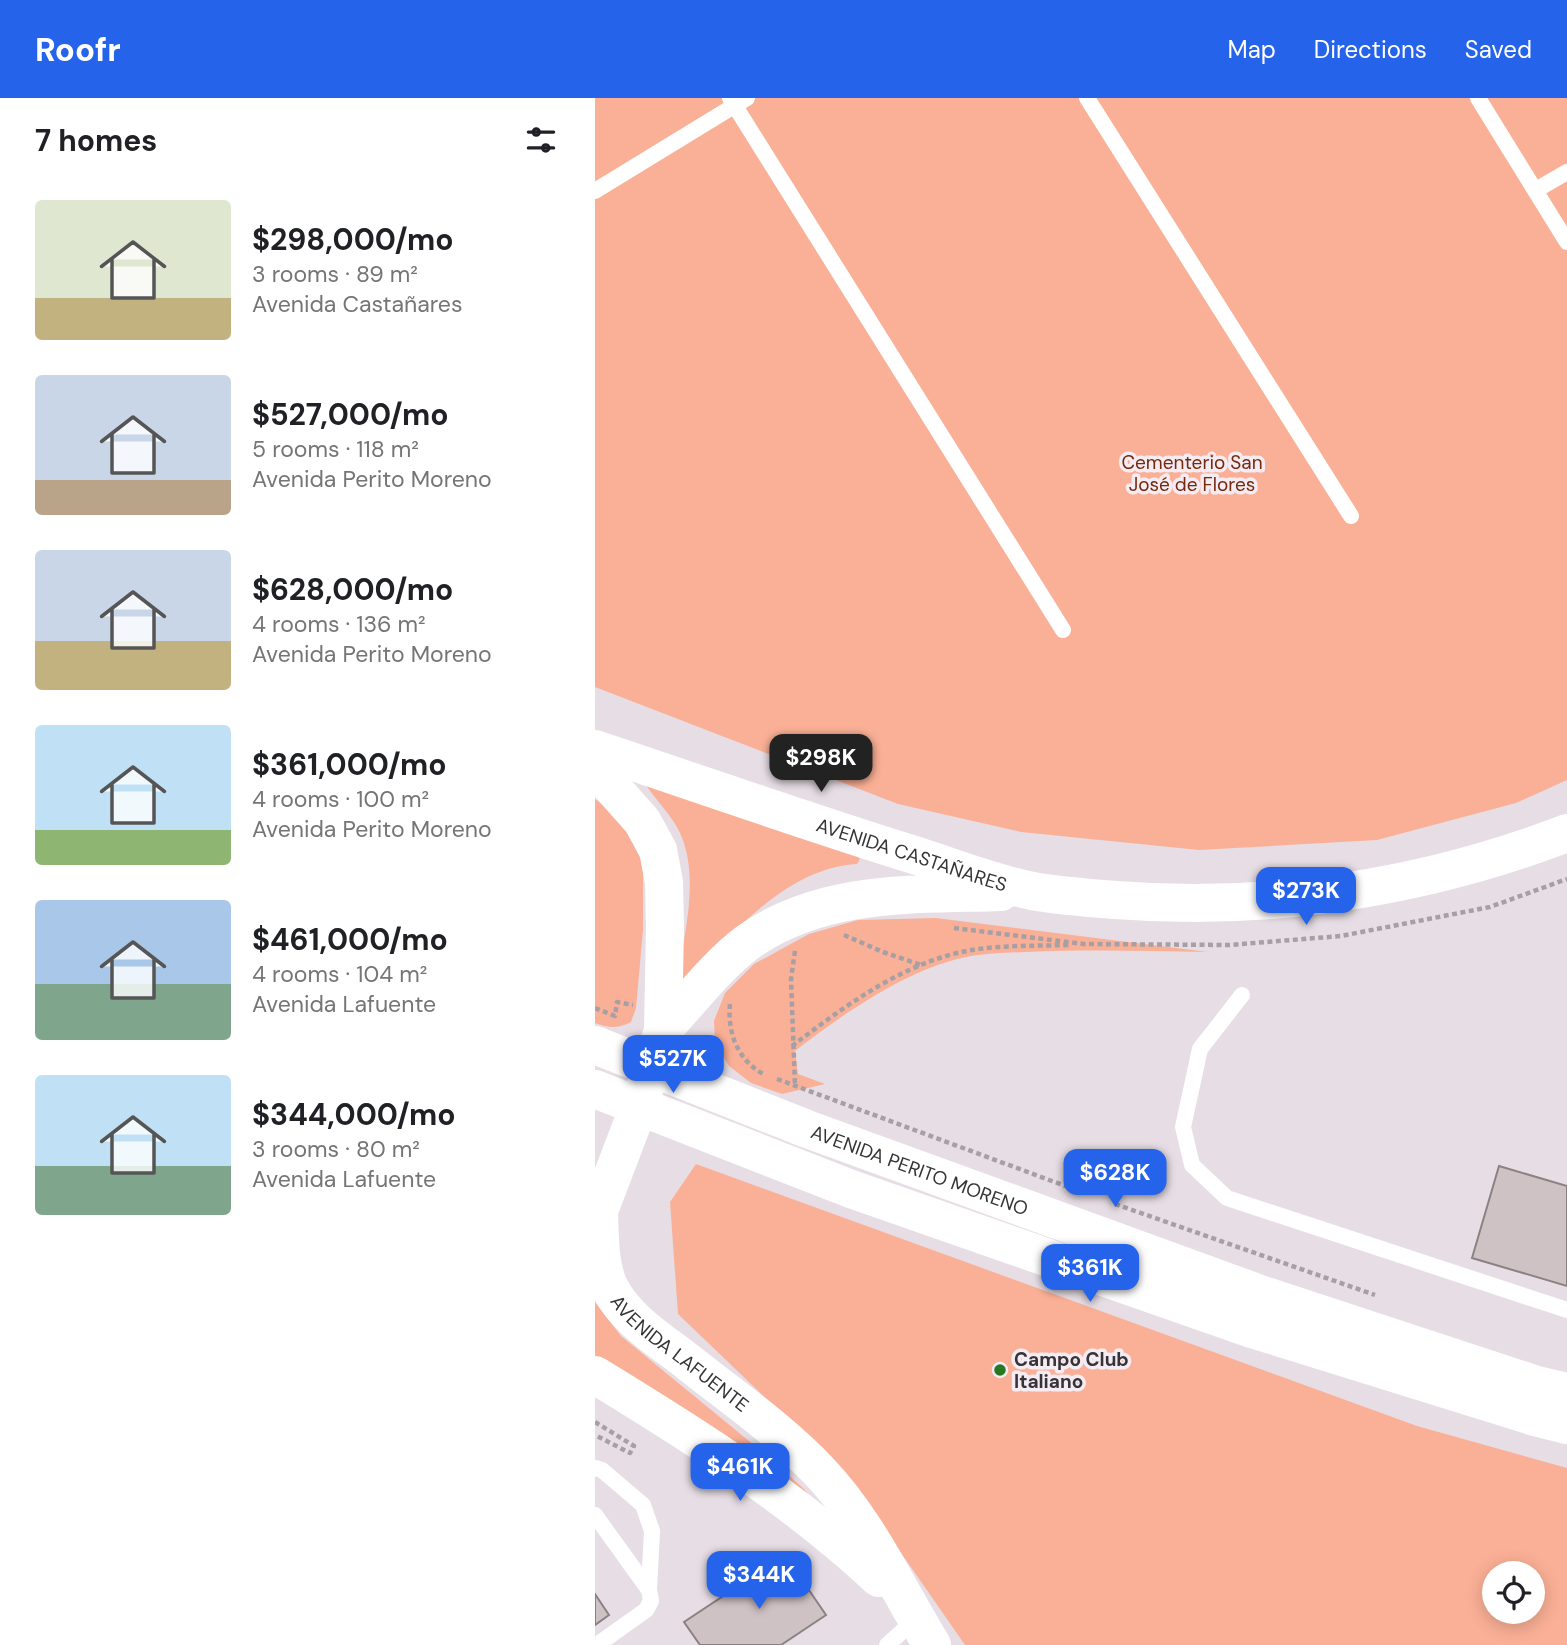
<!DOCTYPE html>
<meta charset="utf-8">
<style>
body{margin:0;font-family:"DM Sans",sans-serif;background:#f2f2f2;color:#202124;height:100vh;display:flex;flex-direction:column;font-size:26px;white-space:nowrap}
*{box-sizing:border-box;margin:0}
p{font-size:23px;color:#757577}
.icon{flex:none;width:38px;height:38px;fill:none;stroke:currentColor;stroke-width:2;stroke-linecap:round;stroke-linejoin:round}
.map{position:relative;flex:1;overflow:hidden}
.details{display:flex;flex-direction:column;background:#fff;width:595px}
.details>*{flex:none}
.tools{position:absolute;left:887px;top:1463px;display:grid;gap:14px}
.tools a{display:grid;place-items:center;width:63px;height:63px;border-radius:50%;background:#fff;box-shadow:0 4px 18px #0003;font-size:35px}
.price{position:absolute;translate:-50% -60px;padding:0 16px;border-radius:14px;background:#2563eb;color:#fff;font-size:23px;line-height:46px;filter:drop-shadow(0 2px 4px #0008)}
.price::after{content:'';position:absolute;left:50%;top:42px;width:21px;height:16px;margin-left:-10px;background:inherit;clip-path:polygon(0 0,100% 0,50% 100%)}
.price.selected{background:#222;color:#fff}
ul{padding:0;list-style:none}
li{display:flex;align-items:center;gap:21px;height:175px;padding:0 35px}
li span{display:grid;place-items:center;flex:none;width:196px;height:140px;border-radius:7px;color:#555}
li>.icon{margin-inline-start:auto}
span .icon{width:84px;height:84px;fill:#fffc;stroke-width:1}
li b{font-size:30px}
h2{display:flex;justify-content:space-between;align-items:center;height:84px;padding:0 35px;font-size:30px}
header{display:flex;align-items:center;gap:42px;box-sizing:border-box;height:98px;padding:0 35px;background:#2563eb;color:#fff}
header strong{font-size:33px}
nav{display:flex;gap:38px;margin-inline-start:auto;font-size:24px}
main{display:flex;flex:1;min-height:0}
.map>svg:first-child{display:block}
.green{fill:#fab096;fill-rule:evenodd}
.building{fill:#cfc2c4;stroke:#8c8183;stroke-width:2}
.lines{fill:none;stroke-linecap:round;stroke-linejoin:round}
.path{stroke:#a69fa4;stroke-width:4.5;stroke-dasharray:5 3.5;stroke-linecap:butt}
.service{stroke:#fff;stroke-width:16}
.tertiary{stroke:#fff;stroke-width:38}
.secondary{stroke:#fff;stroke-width:38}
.poi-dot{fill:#267823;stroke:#f4ebf3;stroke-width:2.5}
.labels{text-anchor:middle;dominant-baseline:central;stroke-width:7;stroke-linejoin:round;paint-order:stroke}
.park-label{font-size:19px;fill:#75290a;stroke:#f4ebf3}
.street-label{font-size:19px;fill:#373437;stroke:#f4ebf3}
.poi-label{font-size:19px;font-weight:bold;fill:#373437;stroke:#f4ebf3;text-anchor:start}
</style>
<header>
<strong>Roofr</strong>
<nav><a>Map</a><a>Directions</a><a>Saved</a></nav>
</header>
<main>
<section class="details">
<h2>7 homes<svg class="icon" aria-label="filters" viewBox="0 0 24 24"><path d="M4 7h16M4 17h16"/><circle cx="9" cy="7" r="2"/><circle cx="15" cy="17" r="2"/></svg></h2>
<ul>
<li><span style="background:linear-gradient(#dfe7d0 70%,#c2b280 0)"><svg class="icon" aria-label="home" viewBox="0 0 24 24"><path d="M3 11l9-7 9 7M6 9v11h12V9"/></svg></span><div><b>$298,000/mo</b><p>3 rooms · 89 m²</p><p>Avenida Castañares</p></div></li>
<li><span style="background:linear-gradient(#c9d6e8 75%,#b9a48a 0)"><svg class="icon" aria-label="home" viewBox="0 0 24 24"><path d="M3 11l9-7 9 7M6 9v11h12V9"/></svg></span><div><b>$527,000/mo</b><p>5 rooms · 118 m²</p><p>Avenida Perito Moreno</p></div></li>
<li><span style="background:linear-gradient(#c9d6e8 65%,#c2b280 0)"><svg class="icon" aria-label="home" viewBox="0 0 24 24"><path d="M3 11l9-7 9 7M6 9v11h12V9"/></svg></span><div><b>$628,000/mo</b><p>4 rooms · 136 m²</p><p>Avenida Perito Moreno</p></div></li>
<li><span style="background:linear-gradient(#bfe0f5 75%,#8fb573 0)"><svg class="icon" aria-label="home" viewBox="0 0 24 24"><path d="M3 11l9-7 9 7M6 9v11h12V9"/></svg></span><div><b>$361,000/mo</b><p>4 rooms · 100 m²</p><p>Avenida Perito Moreno</p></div></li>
<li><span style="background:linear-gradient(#a9c7e8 60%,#7fa58c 0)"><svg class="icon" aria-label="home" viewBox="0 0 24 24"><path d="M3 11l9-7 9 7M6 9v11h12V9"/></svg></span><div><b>$461,000/mo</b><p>4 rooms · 104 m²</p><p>Avenida Lafuente</p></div></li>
<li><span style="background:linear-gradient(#bfe0f5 65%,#7fa58c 0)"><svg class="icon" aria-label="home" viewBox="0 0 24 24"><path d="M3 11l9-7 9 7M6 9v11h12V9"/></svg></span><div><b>$344,000/mo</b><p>3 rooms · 80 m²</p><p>Avenida Lafuente</p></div></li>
</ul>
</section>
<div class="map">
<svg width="972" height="1547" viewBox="0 0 972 1547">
<rect width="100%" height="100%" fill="#e7dee5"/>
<path class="green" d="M0,0H972V682L921,705L782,742L604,752L426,734L303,706L0,589Z
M50,686L260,756L265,761L262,766C193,770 142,832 96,876L91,885L84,874C90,832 102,786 89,745C82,722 63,705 50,686Z
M0,701L26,720L48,766V832L41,910L36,924C23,931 14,930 0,925Z
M341,820L613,854C553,853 492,851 431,854C411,855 388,855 367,860C311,872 245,918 200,953L203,976L230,986L187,996L156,985L134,968L120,944L119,923L130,895L159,866L214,836L263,822Z
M101,1066L822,1328L972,1370V1547H370L254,1380L83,1216L75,1104ZM900,1475H938V1514H900Z
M0,1204L26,1238L165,1352L208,1390L245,1433L0,1268Z"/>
<path class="building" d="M904,1068L972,1088V1188L877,1160Z
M190,1457L231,1517L186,1547H105L89,1524Z
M0,1496L14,1517L0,1527Z"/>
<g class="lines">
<path class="path" d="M359,830L489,846L634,847L746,838L895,809L972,781
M249,837L288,854L326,867
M200,853L196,881L200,988
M135,906C132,935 143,963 170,977
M0,910L20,918L22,904L38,907
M197,948C250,908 310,863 377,852C409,847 442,848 475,847
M182,981L492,1096
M520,1106L780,1197
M0,1324L39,1348L35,1355L0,1337"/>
<path class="service" d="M135,0L468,532
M492,0L756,418
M883,0L972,144
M941,92L972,74
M0,93L152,0
M647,897L605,951L588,1029L597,1067L632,1100L972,1212
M0,1370L7,1372L48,1407L57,1433L54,1492L56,1503L51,1512L2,1547
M0,1417L54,1492
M292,1547L321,1521"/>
<g class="tertiary">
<path id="s1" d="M4,1113C5,1138 4,1163 13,1186C28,1220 65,1242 93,1264C137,1299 185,1332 224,1373C272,1423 301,1488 337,1547"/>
<path d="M0,1277C100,1338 198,1400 284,1480"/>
</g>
<g class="secondary">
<path id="s2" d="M0,651C105,686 210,723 316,756C355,768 397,785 437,793C465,798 493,800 521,802C674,814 829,790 972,735"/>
<path d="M0,670L47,723L63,752L69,784L70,829L68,932L44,1008L4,1113L0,1118"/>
<path d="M68,932C94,904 122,867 153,844C228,791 319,797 406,794"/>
<path id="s3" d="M0,947L212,1031L668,1197L942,1287L972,1294"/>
<path d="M0,991L256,1091L654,1230L940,1319L972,1327"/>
</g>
</g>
<circle class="poi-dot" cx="405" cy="1272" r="7"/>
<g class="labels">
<g class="park-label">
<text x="597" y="364">Cementerio San<tspan x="597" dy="22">José de Flores</tspan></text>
</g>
<g class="street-label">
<text stroke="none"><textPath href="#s2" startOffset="334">AVENIDA CASTAÑARES</textPath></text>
<text stroke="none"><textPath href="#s3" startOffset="348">AVENIDA PERITO MORENO</textPath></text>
<text stroke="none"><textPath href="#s1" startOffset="175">AVENIDA LAFUENTE</textPath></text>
</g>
<g class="poi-label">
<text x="419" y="1261">Campo Club<tspan x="419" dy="22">Italiano</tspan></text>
</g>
</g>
</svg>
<div class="tools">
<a><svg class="icon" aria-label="locate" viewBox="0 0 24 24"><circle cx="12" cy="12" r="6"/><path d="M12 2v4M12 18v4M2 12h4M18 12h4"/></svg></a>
</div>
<b class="price selected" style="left:226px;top:696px">$298K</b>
<b class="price" style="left:711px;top:829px">$273K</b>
<b class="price" style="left:78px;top:997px">$527K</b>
<b class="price" style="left:520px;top:1111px">$628K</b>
<b class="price" style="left:495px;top:1206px">$361K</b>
<b class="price" style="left:145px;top:1405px">$461K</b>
<b class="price" style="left:164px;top:1513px">$344K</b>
</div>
</main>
